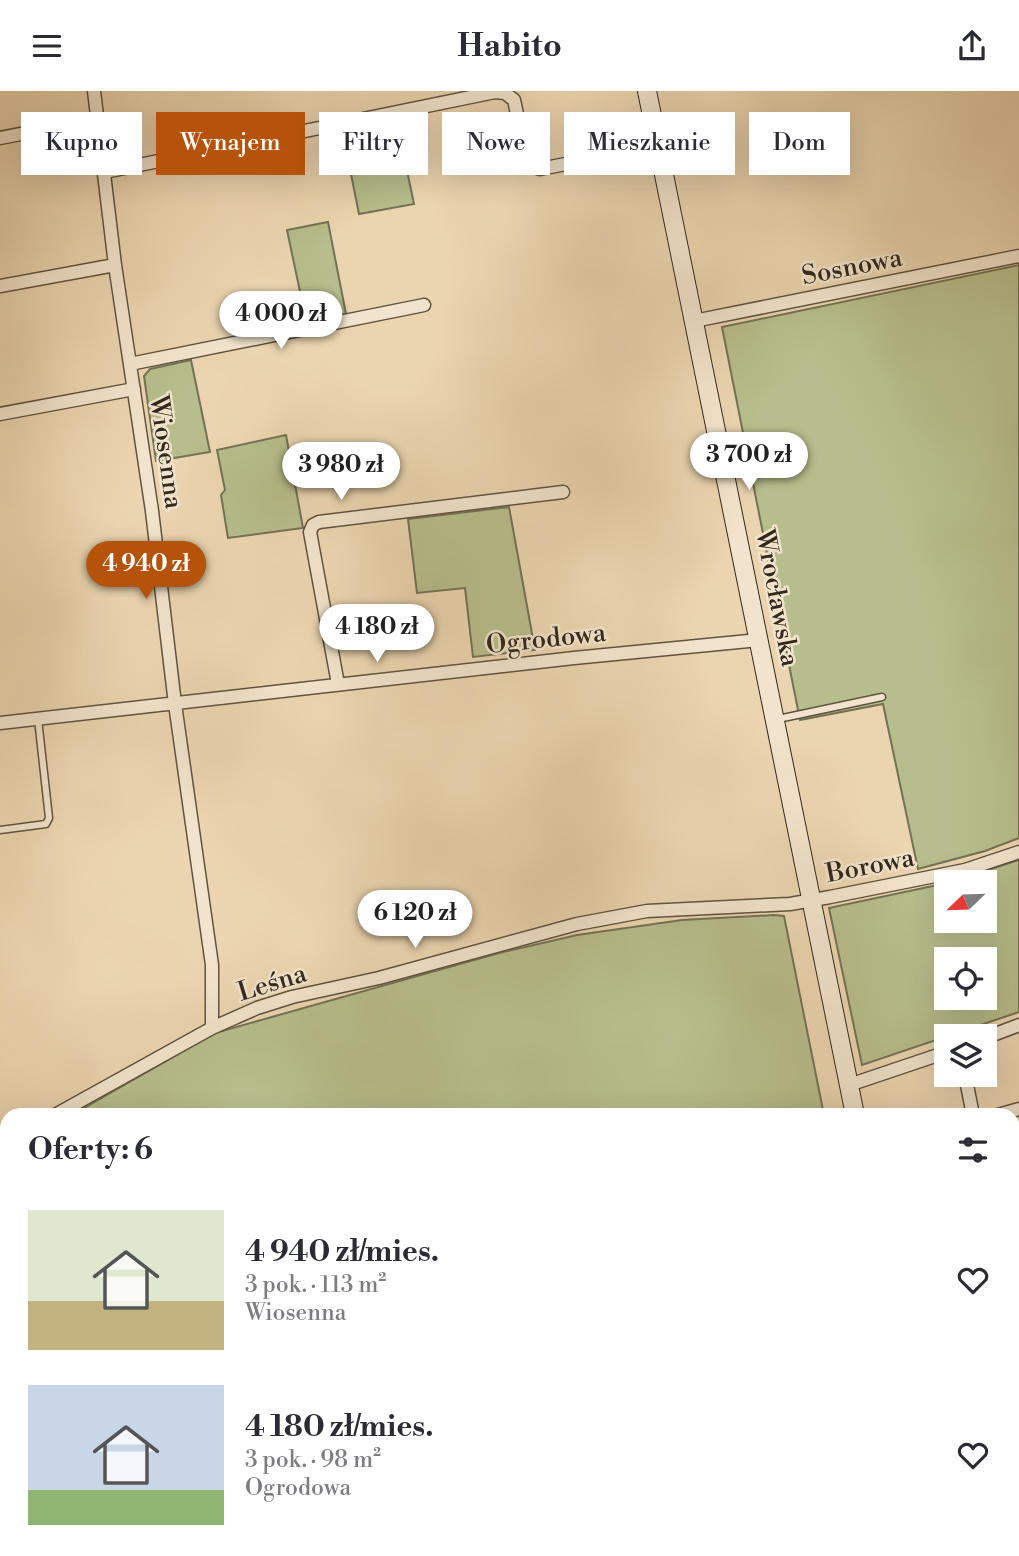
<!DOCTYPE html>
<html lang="pl">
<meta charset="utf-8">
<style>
body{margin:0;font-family:"Libre Bodoni",serif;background:#f7f7f7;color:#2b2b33;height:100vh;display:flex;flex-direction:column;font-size:26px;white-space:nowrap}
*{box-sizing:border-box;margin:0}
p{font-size:23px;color:#7c7c81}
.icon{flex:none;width:38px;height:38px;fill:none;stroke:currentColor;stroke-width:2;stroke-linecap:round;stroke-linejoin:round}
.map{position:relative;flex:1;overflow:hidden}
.drawer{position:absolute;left:0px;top:1017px;width:1020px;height:450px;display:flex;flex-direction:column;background:#fff;border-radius:21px 21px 0 0;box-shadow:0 7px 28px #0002}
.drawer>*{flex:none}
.top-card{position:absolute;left:21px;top:21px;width:978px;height:63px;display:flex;gap:14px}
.needle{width:46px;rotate:247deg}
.fabs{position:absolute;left:934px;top:779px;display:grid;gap:14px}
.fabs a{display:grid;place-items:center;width:63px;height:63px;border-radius:0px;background:#fff;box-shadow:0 7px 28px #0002;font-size:35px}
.price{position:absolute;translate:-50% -60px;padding:0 16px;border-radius:24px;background:#fff;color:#222;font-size:23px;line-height:46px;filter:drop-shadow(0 2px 4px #0008)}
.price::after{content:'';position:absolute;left:50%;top:42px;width:21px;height:16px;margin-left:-10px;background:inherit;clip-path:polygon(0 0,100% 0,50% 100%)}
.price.selected{background:#b45309;color:#fff}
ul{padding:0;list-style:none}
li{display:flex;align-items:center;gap:21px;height:175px;padding:0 28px}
li span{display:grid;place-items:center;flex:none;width:196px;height:140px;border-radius:0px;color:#555}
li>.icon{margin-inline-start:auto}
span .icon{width:84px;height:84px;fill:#fffc;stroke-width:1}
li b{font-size:30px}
h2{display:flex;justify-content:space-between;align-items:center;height:84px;padding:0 28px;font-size:30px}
.chip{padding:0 24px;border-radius:0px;background:#fff;box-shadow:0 7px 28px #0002;font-size:24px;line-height:63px}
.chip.selected{background:#b45309;color:#fff}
header{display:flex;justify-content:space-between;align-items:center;height:91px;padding:0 28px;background:#fff;font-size:32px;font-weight:800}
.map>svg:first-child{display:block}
.green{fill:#b7bd8c;stroke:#747255;stroke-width:2;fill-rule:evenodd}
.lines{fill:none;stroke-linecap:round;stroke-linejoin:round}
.lane-casing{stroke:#605342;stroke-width:9}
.street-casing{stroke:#605342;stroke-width:15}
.secondary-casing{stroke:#31281e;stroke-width:20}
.lane{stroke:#f2e4cc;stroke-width:6}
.street{stroke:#f2e4cc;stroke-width:12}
.secondary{stroke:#f2e4cc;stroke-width:18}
.labels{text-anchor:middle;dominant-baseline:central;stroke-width:5;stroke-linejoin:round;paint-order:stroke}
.street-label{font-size:26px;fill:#31281e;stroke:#f2e4cc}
</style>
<header><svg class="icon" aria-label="menu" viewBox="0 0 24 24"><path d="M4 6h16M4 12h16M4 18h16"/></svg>Habito<svg class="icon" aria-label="share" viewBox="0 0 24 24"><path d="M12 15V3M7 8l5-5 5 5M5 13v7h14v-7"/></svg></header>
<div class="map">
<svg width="1019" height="1465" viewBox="0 0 1019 1465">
<rect width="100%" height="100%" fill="#ebd5b0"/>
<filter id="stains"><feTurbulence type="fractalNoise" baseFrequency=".00286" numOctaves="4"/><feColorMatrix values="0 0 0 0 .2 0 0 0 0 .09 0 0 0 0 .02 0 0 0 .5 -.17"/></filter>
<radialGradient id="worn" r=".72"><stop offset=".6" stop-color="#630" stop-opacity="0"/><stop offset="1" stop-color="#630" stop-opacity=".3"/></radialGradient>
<path class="green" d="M397,32L414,113L359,123L343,43Z
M328,131L346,223L306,229L287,139Z
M1019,174V747L985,760L918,778L883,613L800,629L722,236Z
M191,269L210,361L156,370L144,285L150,278Z
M286,344L303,437L228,447L221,404L225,399L217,359Z
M509,416L535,559L473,566L465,497L417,502L408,428Z
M1019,769V921L862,974L829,817L947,792V830H985V791H951ZM947,868H985V906H947Z
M774,824L784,825L824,1024H72L215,942L499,862L577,844L682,829Z
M7,1062V1460H776L755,1465H0V1066Z"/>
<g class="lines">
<g class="lane-casing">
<path id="lane" d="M778,628L882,606
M0,739L46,733L49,727L38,628
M799,1465L826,1460"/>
</g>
<g class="street-casing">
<path id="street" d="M94,0L115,174L152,420L175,613L212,874V937
M0,47L98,28
M105,81L495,1L505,2L514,9L527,69L532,75L540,78L658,55
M0,195L115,174
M694,230L1019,165
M130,273L424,214
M0,323L134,298
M338,593L310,441L313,434L319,431L563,401
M0,632L574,567L759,549
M985,947L1019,934
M965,984L973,1024
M849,994L947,961
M55,1024L212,937L257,917L292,906L379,887L577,833L647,820L790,813L830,806L965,779L1019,761
M998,1024L1019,1018
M0,1055L7,1051
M1013,1099L1019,1098
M1013,1166H1019
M1013,1324H1019"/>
</g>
<g class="secondary-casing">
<path id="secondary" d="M647,0L855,1024
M944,1460L945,1465"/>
</g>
<use href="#lane" class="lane"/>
<use href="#street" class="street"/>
<use href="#secondary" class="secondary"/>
</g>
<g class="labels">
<g class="street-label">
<text transform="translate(852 176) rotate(-11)">Sosnowa</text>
<text transform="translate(166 361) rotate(82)">Wiosenna</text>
<text transform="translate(777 507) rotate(79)">Wrocławska</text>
<text transform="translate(546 548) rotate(-6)">Ogrodowa</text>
<text transform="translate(870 775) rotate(-11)">Borowa</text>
<text transform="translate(272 892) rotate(-17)">Leśna</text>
</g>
</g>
<rect width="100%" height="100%" filter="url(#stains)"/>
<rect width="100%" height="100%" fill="url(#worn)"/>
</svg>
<div class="fabs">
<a><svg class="needle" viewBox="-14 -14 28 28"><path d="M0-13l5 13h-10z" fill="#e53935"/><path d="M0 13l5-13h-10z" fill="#7c7c81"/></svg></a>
<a><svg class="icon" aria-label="locate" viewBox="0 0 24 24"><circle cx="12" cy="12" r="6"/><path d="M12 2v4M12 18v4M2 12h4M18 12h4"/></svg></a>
<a><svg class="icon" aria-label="layers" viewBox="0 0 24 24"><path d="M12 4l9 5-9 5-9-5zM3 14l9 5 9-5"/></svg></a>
</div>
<b class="price" style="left:281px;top:260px">4 000 zł</b>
<b class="price" style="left:749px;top:401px">3 700 zł</b>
<b class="price" style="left:341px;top:411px">3 980 zł</b>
<b class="price selected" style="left:146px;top:510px">4 940 zł</b>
<b class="price" style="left:377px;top:573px">4 180 zł</b>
<b class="price" style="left:415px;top:859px">6 120 zł</b>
<div class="top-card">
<a class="chip">Kupno</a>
<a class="chip selected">Wynajem</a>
<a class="chip">Filtry</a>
<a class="chip">Nowe</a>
<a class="chip">Mieszkanie</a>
<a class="chip">Dom</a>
</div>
<section class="drawer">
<h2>Oferty: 6<svg class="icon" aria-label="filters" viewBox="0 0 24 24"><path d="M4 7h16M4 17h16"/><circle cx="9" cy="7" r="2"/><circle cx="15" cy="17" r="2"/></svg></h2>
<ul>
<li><span style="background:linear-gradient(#dfe7d0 65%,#c2b280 0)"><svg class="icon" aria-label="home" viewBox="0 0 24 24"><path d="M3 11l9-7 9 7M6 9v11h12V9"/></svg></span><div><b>4 940 zł/mies.</b><p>3 pok. · 113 m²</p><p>Wiosenna</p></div><svg class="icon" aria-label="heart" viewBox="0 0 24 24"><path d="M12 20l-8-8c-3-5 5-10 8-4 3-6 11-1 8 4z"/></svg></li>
<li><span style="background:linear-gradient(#c9d6e8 75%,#8fb573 0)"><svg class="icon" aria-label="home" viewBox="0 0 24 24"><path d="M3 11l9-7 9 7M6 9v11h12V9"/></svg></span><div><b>4 180 zł/mies.</b><p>3 pok. · 98 m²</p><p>Ogrodowa</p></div><svg class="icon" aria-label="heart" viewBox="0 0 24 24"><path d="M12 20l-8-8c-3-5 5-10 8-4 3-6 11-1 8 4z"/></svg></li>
</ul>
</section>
</div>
